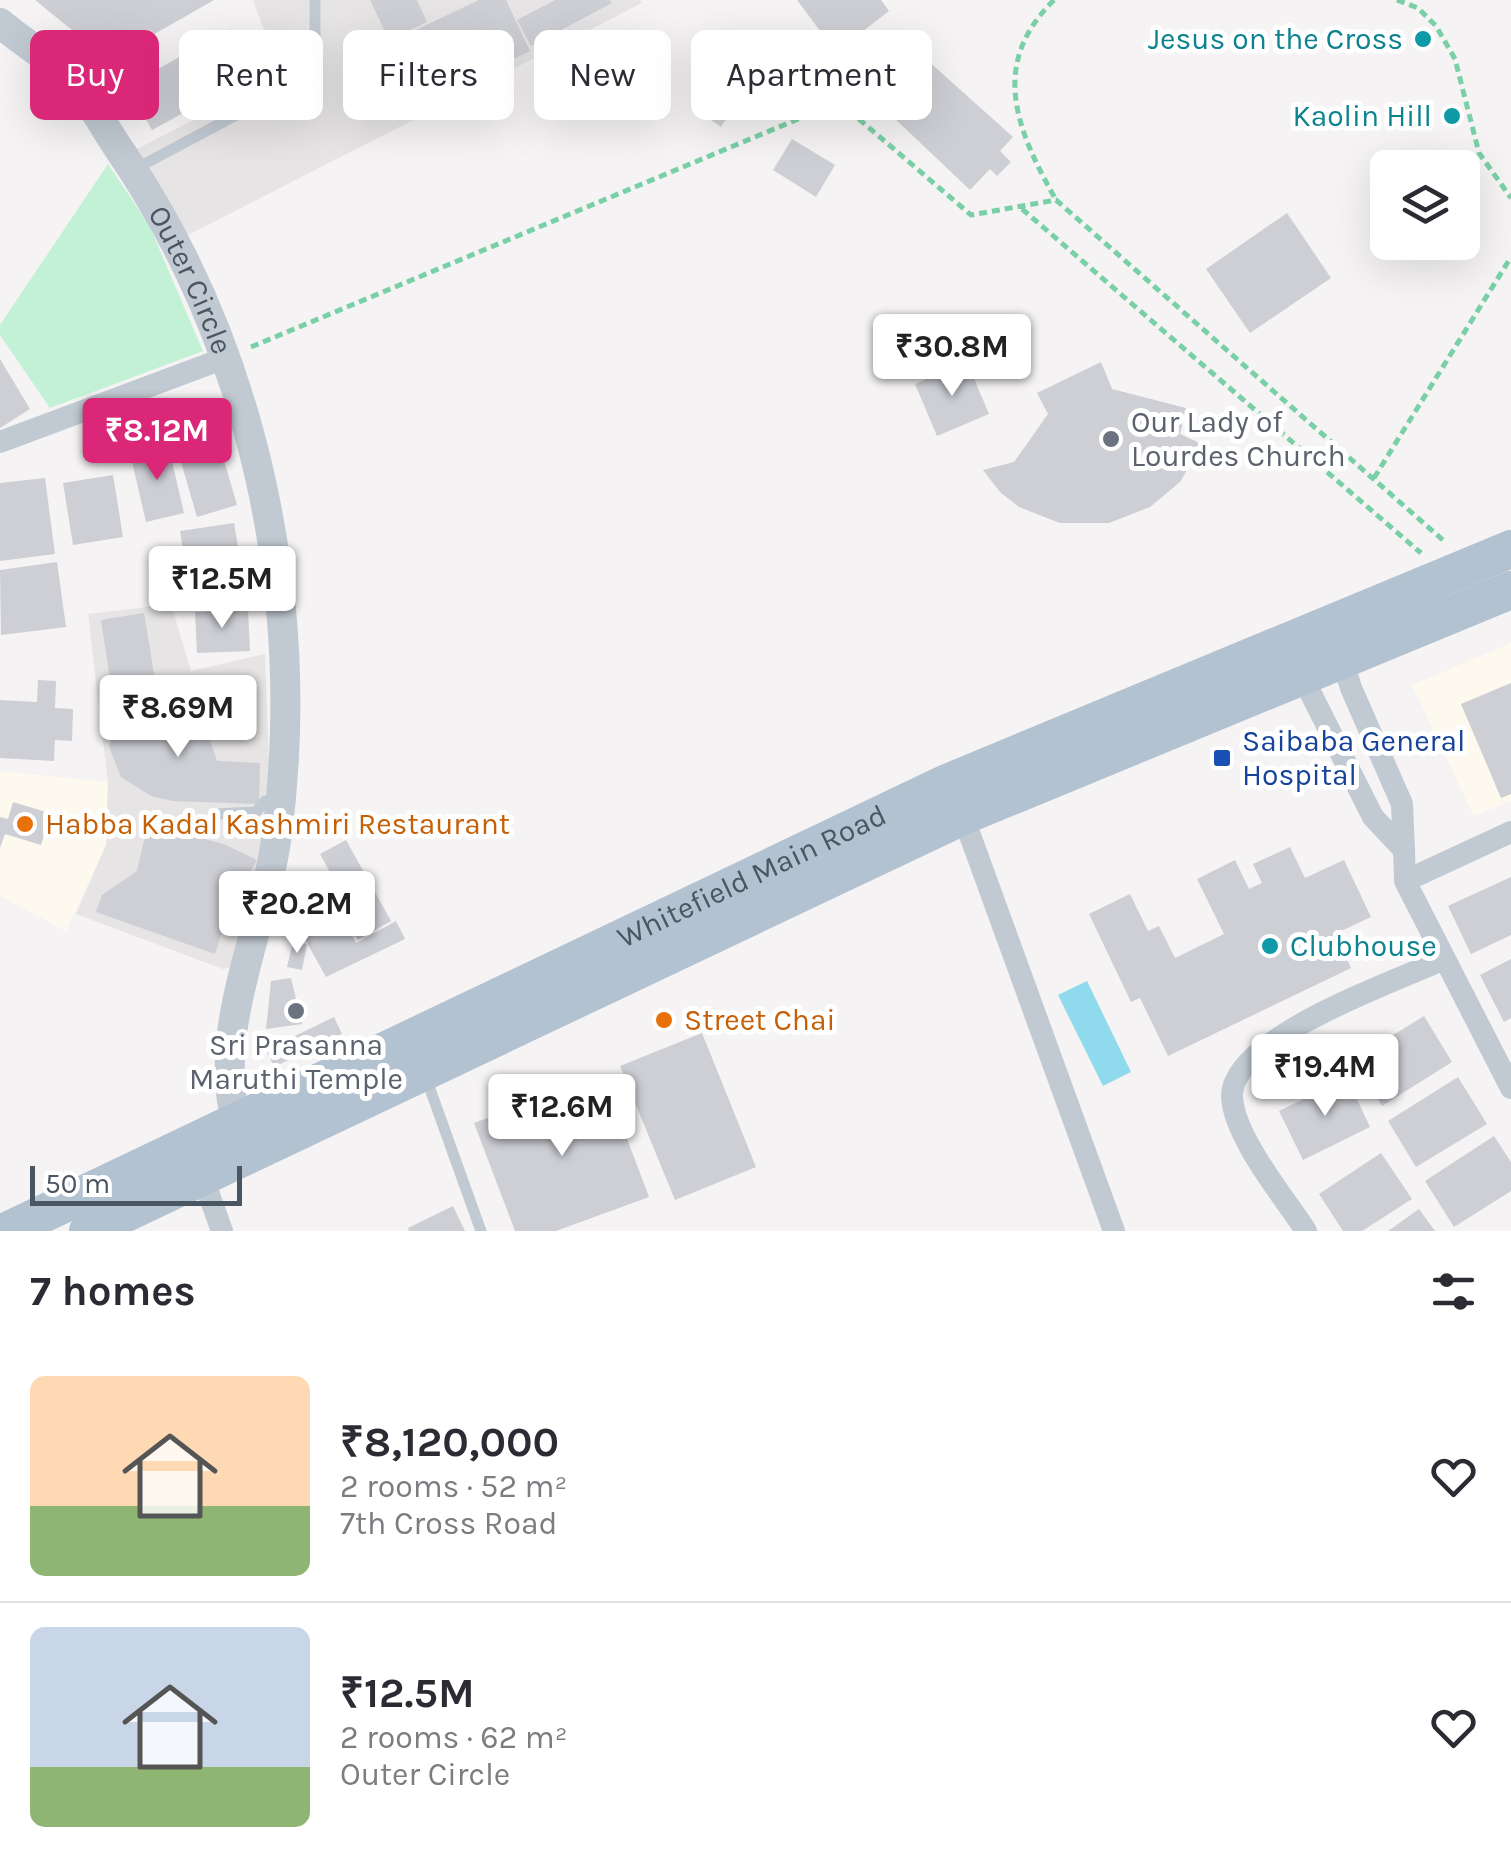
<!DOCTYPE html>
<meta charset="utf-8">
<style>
body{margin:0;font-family:Karla,sans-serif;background:#f7f7f7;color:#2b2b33;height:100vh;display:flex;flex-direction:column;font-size:38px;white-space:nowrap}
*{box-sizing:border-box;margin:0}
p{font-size:32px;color:#7c7c81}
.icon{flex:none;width:55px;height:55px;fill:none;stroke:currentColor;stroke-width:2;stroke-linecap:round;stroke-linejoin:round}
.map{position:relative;height:1231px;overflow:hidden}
.drawer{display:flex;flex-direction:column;background:#fff;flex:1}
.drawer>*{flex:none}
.banner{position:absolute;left:30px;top:30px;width:1000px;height:90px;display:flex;gap:20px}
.buttons{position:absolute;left:1370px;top:150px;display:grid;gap:20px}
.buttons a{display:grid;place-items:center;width:110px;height:110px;border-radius:15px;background:#fff;box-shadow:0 10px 40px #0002;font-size:50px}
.scale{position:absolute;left:30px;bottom:25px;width:212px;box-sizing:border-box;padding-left:10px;border:5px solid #4a5661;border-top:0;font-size:28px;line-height:35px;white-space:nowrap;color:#4a5661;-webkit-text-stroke:8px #fff;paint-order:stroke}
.price{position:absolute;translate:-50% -85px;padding:0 22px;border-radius:10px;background:#fff;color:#222;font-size:32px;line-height:65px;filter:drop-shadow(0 2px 5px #0008)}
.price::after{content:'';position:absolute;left:50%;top:60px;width:30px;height:22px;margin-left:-15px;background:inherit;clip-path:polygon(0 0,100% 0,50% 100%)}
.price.current{background:#db2777;color:#fff}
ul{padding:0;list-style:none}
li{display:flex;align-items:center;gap:30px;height:250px;padding:0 30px}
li+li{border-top:2px solid #e1e1e2}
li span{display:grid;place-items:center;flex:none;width:280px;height:200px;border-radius:15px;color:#555}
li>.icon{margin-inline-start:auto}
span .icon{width:120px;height:120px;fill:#fffc;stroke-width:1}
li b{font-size:42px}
h2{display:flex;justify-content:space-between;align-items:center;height:120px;padding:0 30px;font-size:42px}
.pill{padding:0 35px;border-radius:15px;background:#fff;box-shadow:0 10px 40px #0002;font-size:35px;line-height:90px}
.pill.current{background:#db2777;color:#fff}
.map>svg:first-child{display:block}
.commercial{fill:#fdf9ef}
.education{fill:#e6e4e5}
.green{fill:#c3f1d5}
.water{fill:#90daee}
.building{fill:#cdcfd5}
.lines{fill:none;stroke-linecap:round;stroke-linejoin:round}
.path{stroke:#7ad0a6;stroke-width:5;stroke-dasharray:8 5;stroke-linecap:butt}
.service{stroke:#c1cad2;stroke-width:11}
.minor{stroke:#c1cad2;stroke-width:22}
.tertiary{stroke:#c1cad2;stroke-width:30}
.primary{stroke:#b3c2d1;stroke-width:38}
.culture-dot{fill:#0f9aa8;stroke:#fff;stroke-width:4}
.worship-dot{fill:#6b7280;stroke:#fff;stroke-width:4}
.transit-dot{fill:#1a4fb4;stroke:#fff;stroke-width:4}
.food-dot{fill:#e8710a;stroke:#fff;stroke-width:4}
.labels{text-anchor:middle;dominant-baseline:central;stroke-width:10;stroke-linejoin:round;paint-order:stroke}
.culture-label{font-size:30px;fill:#0d838f;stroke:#fff;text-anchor:end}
.street-label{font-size:30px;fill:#4a5661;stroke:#fff}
.worship-label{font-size:30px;fill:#5b616d;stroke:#fff;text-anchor:start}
.transit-label{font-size:30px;fill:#164399;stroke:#fff;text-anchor:start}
.food-label{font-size:30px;fill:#c56008;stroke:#fff;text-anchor:start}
</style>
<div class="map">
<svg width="1511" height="1231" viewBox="0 0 1511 1231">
<rect width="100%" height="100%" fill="#f5f3f3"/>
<path class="commercial" d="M1511,643V801L1474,816L1412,685Z
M0,771L108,782L106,845L66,931L0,896Z"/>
<path class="education" d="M253,0H640L642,3L186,236L135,150L281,75Z
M171,604L191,671L265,654L270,789L265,841L234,966L223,969L76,914L106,845L108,782L88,614Z"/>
<path class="green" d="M108,164L149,225L203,351L50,408L0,335V325Z"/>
<path class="water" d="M1087,981L1131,1072L1103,1086L1058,995Z"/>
<path class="building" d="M35,0H214L109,60Z
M370,0H417L427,22L389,40Z
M479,0H506L530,51L422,102L408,71L371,88L357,58Z
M555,0H610L612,3L531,46L517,20Z
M797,0H881L889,11L836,52Z
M230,29L245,56L256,50L269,74L200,113L196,106L152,130L139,107L132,111L120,90Z
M916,50L1013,137L1000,151L1011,162L997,176L990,169L970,190L871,96L880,87L872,79L893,57L902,65Z
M719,102L732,110L721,127L708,118Z
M792,139L835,165L816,197L773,170Z
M1287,213L1331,278L1250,333L1206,269Z
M0,359L30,409L0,428Z
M967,362L989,414L937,436L915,384Z
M1101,362L1112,389L1186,408L1180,434L1202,444L1180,482L1150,507L1109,523H1060L1019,507L1000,492L983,470L1014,462L1048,414L1037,393Z
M217,436L237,505L197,517L177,448Z
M168,444L184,513L146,522L130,453Z
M113,475L123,537L73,545L63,483Z
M45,478L55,554L0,561V483Z
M234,523L241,565L187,573L180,531Z
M57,562L66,627L1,635L0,570Z
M252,572L254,602L196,606L193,577Z
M248,610L250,651L197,653L195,612Z
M144,613L157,692L113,698L101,620Z
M38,680L56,681L55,708L73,709L72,741L55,740L54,761L0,758V700L37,702Z
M1511,683V794L1501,798L1461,704Z
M171,706L195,718L207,731L217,761L260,763L259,804L173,801L151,796L121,777L109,747L116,714Z
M13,802L56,815L53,823L48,822L41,845L5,834L0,848V817L8,819Z
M148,823L226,845L257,860L234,900L222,906L227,917L215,954L96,912L102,895L137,871Z
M346,840L391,921L358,940L324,878L331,874L320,854Z
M1290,847L1305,878L1344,860L1371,917L1335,934L1351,968L1168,1056L1140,998L1131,1002L1089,914L1130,894L1148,931L1159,926L1175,958L1224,934L1197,879L1235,860L1249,889L1262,883L1253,864Z
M1511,877V935L1471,954L1448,906Z
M323,881L356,943L396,921L405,939L326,977L296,923L303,919L296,908L313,899L308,889Z
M293,942L307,944L302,970L287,967Z
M1511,959V1018L1504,1022L1480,975Z
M291,978L302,1024L266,1029L271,981Z
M1424,1016L1452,1062L1382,1106L1354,1059Z
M334,1017L342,1034L274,1067L266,1050Z
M702,1033L756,1167L675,1200L620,1066Z
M603,1075L649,1197L556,1231H515L474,1123Z
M1458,1077L1487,1124L1416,1167L1388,1121Z
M1347,1078L1370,1127L1303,1160L1279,1111Z
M1494,1136L1511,1162V1191L1454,1227L1425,1181Z
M1381,1153L1412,1199L1362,1231H1343L1319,1194Z
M453,1206L465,1231H409L408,1228Z
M1419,1209L1435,1231H1388Z"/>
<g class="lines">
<path class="path" d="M1054,0C989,64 1016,129 1056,200
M1397,0L1418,8L1436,26L1455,59L1479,153L1511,198
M1022,209L1421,553
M251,347L839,102L971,215L1056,200L1444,541
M1374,478L1511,257"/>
<path class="service" d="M133,170L287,88L315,38V0
M215,814L256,812L265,801L276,802
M425,1075L481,1231"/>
<path class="minor" d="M0,442L225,358
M1297,666L1373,817L1404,850L1402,804L1351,688L1339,649
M963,816L1114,1231
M1404,850L1405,881L1511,1088
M1405,881L1511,832
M203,1178L222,1231
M1306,1231C1284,1197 1234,1137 1232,1097C1230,1038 1397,981 1444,959"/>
<path class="tertiary" id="s1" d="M0,23C23,42 50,59 71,80C91,100 106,131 123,155C255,351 307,601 277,834C265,928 210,1030 237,1124"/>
<g class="primary">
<path id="s2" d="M7,1231L947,783L1511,549"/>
<path d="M88,1231L963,816L1511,590"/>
</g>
</g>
<g class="culture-dot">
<circle cx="1423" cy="39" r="10"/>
<circle cx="1452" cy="116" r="10"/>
<circle cx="1270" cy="946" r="10"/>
</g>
<g class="worship-dot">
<circle cx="1111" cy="439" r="10"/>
<circle cx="296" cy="1011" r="10"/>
</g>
<rect class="transit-dot" x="1212" y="748" width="20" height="20" rx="5"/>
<g class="food-dot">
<circle cx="25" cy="824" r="10"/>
<circle cx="664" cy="1020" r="10"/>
</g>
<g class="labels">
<g class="culture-label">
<text x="1403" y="39">Jesus on the Cross</text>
<text x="1432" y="116">Kaolin Hill</text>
<text x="1290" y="946" text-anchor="start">Clubhouse</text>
</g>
<g class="street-label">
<text stroke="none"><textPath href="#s1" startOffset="325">Outer Circle</textPath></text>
<text stroke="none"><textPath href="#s2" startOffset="825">Whitefield Main Road</textPath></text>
</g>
<g class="worship-label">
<text x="1131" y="422">Our Lady of<tspan x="1131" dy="34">Lourdes Church</tspan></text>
<text x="296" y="1045" text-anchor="middle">Sri Prasanna<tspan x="296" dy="34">Maruthi Temple</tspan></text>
</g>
<g class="transit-label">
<text x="1242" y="741">Saibaba General<tspan x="1242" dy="34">Hospital</tspan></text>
</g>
<g class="food-label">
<text x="45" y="824">Habba Kadal Kashmiri Restaurant</text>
<text x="684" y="1020">Street Chai</text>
</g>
</g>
</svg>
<div class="buttons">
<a><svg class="icon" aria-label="layers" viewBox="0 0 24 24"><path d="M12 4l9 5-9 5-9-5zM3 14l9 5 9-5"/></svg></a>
</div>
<div class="scale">50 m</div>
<b class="price" style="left:952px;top:399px">₹30.8M</b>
<b class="price current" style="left:157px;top:483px">₹8.12M</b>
<b class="price" style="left:222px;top:631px">₹12.5M</b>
<b class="price" style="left:178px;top:760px">₹8.69M</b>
<b class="price" style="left:297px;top:956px">₹20.2M</b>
<b class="price" style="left:1325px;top:1119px">₹19.4M</b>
<b class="price" style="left:562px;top:1159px">₹12.6M</b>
<div class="banner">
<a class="pill current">Buy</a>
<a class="pill">Rent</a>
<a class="pill">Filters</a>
<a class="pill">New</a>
<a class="pill">Apartment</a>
</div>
</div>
<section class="drawer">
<h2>7 homes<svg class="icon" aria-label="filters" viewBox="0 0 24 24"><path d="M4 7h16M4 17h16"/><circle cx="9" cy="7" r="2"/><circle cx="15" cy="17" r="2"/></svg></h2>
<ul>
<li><span style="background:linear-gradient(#ffd9b3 65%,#8fb573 0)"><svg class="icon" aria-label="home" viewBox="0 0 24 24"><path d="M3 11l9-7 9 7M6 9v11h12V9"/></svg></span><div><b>₹8,120,000</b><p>2 rooms · 52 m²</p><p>7th Cross Road</p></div><svg class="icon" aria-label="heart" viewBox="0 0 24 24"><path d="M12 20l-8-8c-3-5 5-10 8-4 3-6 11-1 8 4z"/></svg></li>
<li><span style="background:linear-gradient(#c9d6e8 70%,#8fb573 0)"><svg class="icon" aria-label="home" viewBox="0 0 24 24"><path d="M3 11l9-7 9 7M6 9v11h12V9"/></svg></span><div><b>₹12.5M</b><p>2 rooms · 62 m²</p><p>Outer Circle</p></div><svg class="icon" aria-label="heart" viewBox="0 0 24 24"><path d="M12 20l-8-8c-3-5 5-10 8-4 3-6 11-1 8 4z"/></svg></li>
</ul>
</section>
